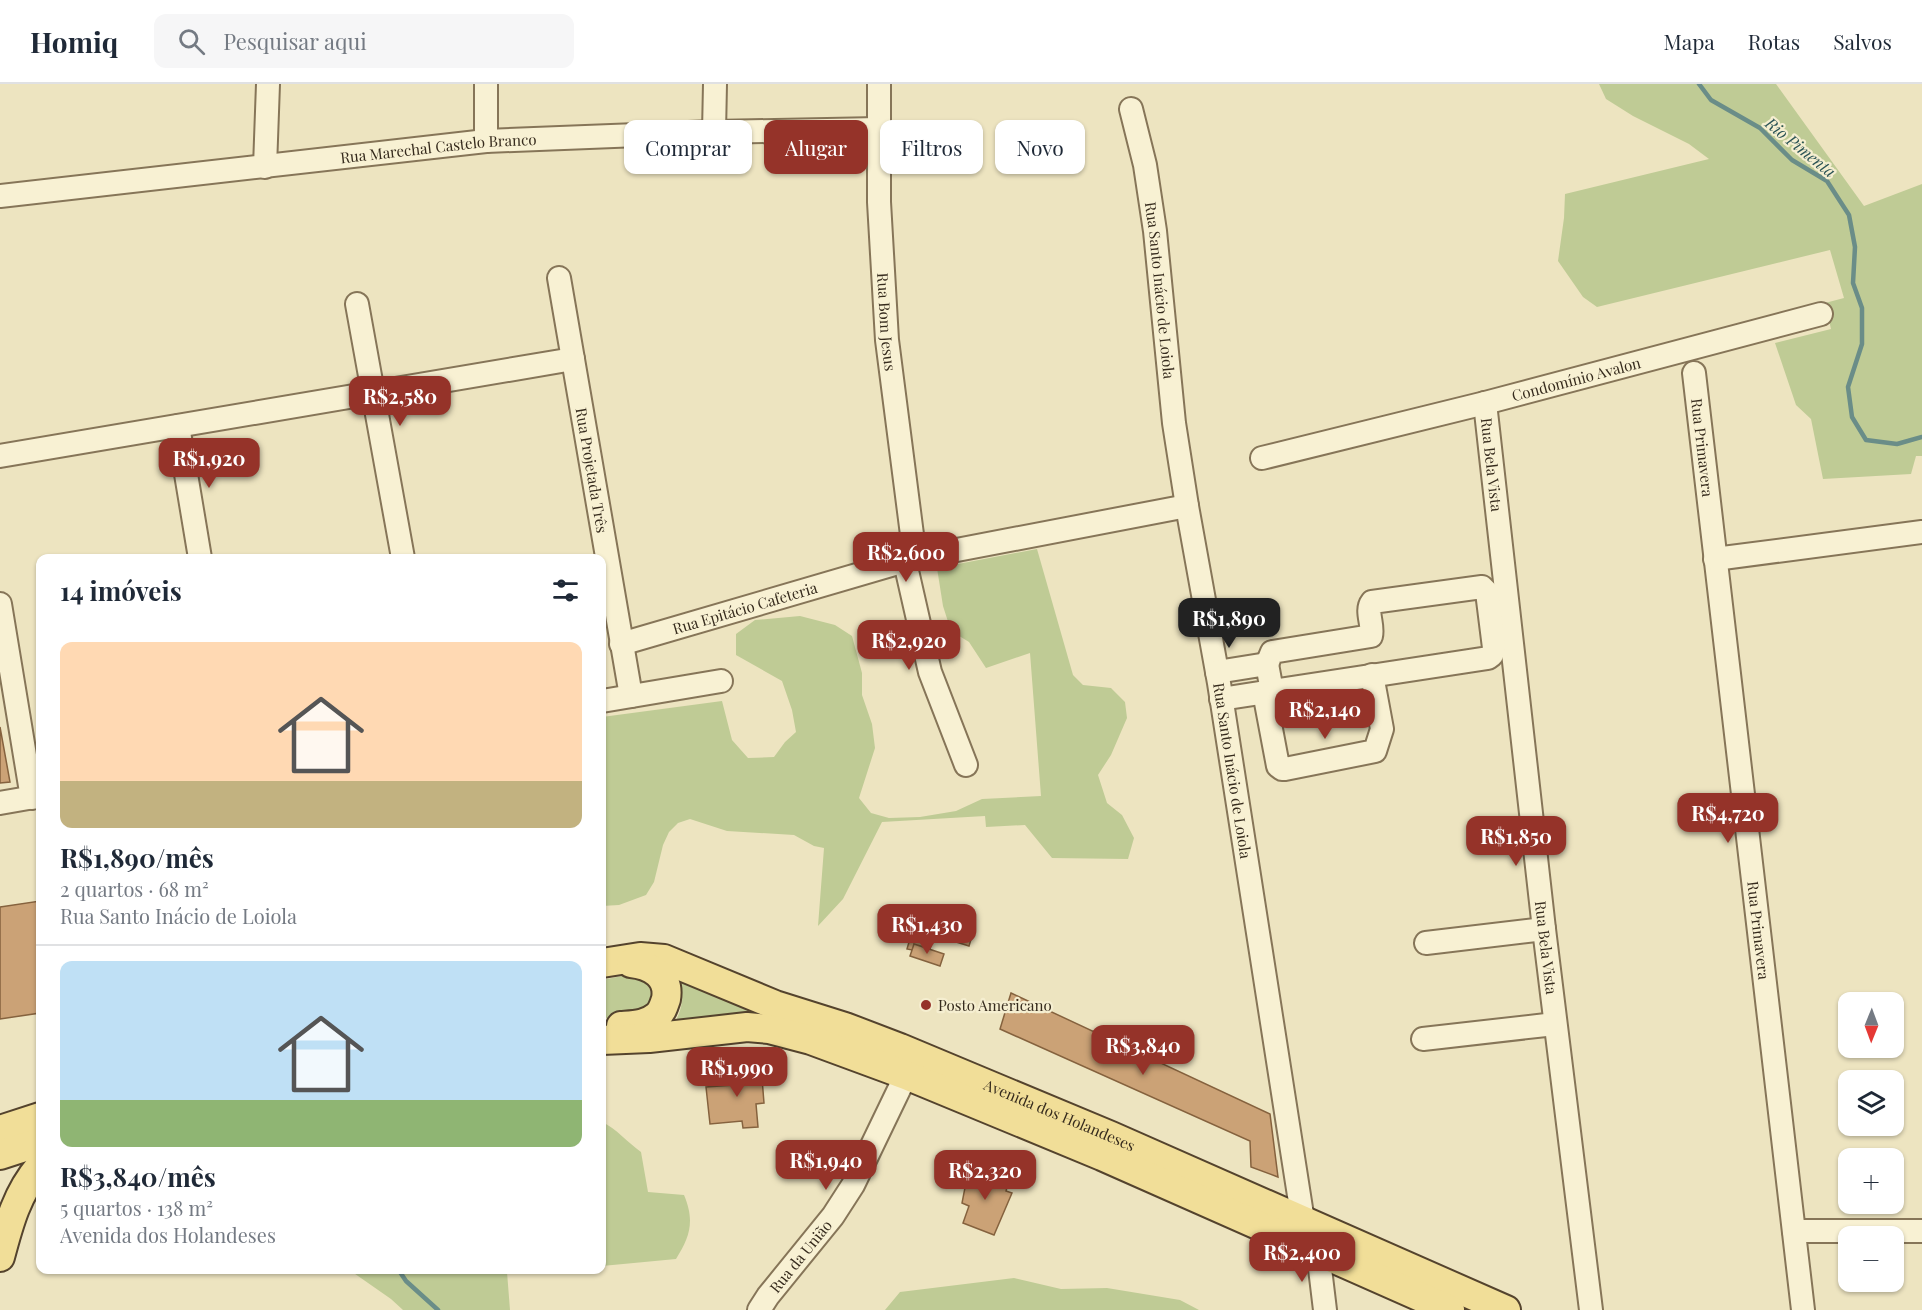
<!DOCTYPE html>
<html lang="pt">
<meta charset="utf-8">
<style>
body{margin:0;font-family:"Playfair Display",serif;background:#f6f6f7;color:#1f2937;height:100vh;display:flex;flex-direction:column;font-size:22px;white-space:nowrap}
*{box-sizing:border-box;margin:0}
p{font-size:20px;color:#747a83}
.icon{flex:none;width:33px;height:33px;fill:none;stroke:currentColor;stroke-width:2;stroke-linecap:round;stroke-linejoin:round}
.map{position:relative;flex:1;overflow:hidden}
.details{position:absolute;left:36px;top:470px;width:570px;height:720px;display:flex;flex-direction:column;background:#fff;border-radius:12px;box-shadow:0 2px 4px #0004}
.details>*{flex:none}
.guide{position:absolute;left:624px;top:36px;width:570px;height:54px;display:flex;gap:12px}
.needle{width:39px;rotate:181deg}
.fabs{position:absolute;left:1838px;top:908px;display:grid;gap:12px}
.fabs a{display:grid;place-items:center;width:66px;height:66px;border-radius:12px;background:#fff;box-shadow:0 2px 4px #0004;font-size:30px}
.price{position:absolute;translate:-50% -51px;padding:0 14px;border-radius:12px;background:#953329;color:#fff;font-size:20px;line-height:39px;filter:drop-shadow(0 2px 3px #0008)}
.price::after{content:'';position:absolute;left:50%;top:36px;width:18px;height:14px;margin-left:-9px;background:inherit;clip-path:polygon(0 0,100% 0,50% 100%)}
.price.current{background:#222;color:#fff}
ul{padding:0;list-style:none}
li{display:grid;align-content:center;gap:12px;height:318px;padding:0 24px}
li+li{border-top:2px solid #e0e1e3}
li span{display:grid;place-items:center;height:186px;border-radius:12px;color:#555}
li>.icon{margin-inline-start:auto}
span .icon{width:108px;height:108px;fill:#fffc;stroke-width:1}
li b{font-size:26px}
h2{display:flex;justify-content:space-between;align-items:center;height:72px;padding:0 24px;font-size:26px}
.chip{padding:0 21px;border-radius:12px;background:#fff;box-shadow:0 2px 4px #0004;font-size:21px;line-height:54px}
.chip.current{background:#953329;color:#fff}
header{display:flex;align-items:center;gap:36px;box-sizing:border-box;height:84px;padding:0 30px;background:#fff;border-bottom:2px solid #e0e1e3}
header strong{font-size:28px}
nav{display:flex;gap:33px;margin-inline-start:auto;font-size:21px}
.search{width:420px;height:54px;background:#f6f6f7;display:flex;align-items:center;gap:15px;box-sizing:border-box;padding:0 21px;border-radius:12px;color:#747a83;font-size:22px}
.map>svg:first-child{display:block}
.green{fill:#bfcb95}
.lines{fill:none;stroke-linecap:round;stroke-linejoin:round}
.stream{stroke:#6a8d88;stroke-width:4.5}
.building{fill:#cba276;stroke:#85623e;stroke-width:1.5}
.minor-casing{stroke:#867558;stroke-width:26}
.major-casing{stroke:#54432d;stroke-width:32}
.minor{stroke:#f8f1d3;stroke-width:22}
.major{stroke:#f1de98;stroke-width:28}
.poi-dot{fill:#953329;stroke:#f5eed0;stroke-width:2}
.labels{text-anchor:middle;dominant-baseline:central;stroke-width:4.5;stroke-linejoin:round;paint-order:stroke}
.street-label{font-size:15px;fill:#362b1d;stroke:#f5eed0}
.poi-label{font-size:15px;fill:#362b1d;stroke:#f5eed0;text-anchor:start}
.water-label{font-size:16px;font-style:italic;fill:#2c5456;stroke:#f5eed0}
</style>
<header>
<strong>Homiq</strong>
<div class="search"><svg class="icon" aria-label="search" viewBox="0 0 24 24"><circle cx="10" cy="10" r="6"/><path d="M15 15l6 6"/></svg>Pesquisar aqui</div>
<nav><a>Mapa</a><a>Rotas</a><a>Salvos</a></nav>
</header>
<div class="map">
<svg width="1922" height="1226" viewBox="0 0 1922 1226">
<rect width="100%" height="100%" fill="#ede4c0"/>
<path class="green" d="M1599,0H1776L1864,122L1922,100V372H1916L1911,390L1823,395L1811,335L1796,321L1775,259L1831,245L1825,219L1844,214L1830,166L1597,223L1583,213L1558,177L1564,134L1565,110L1709,75L1689,60L1633,32L1606,15Z
M1037,465L1073,591L1083,601L1111,604L1125,618L1127,634L1111,671L1098,691L1107,719L1122,731L1134,754L1128,775L1052,774L1025,741L986,743L985,732L882,738L843,815L818,842L824,764L814,762L794,751L727,747L690,735L678,739L669,748L663,761L654,798L646,811L619,821L602,822V633L722,617L732,656L748,674L774,673L785,658L796,648L792,626L782,597L736,571V550L755,536L800,532L835,541L852,552L862,589V611L872,640L875,664L859,714L871,729L889,734L920,733L956,727L982,715L1041,712L1030,569L986,584L969,558L951,547L943,522L937,484Z
M627,891C643,892 655,903 650,920L633,933L602,934V896Z
M680,895L777,931L678,938L677,934C684,920 682,910 680,895Z
M602,1038C616,1044 628,1059 641,1068L648,1108L684,1111C695,1137 690,1153 676,1175L602,1182Z
M348,1185H571L507,1188L510,1226H403L391,1215Z
M1014,1194L1061,1205L1107,1204L1180,1216L1199,1226H885L900,1208Z"/>
<g class="lines">
<path class="stream" d="M1699,0L1711,16L1760,44L1792,76L1827,97L1849,131L1855,163L1853,199L1862,224V260L1848,303L1852,333L1866,356L1897,360L1922,353
M398,1185L406,1197L438,1226"/>
</g>
<path class="building" d="M0,643L10,698L0,699Z
M40,817V929L0,935V823Z
M919,824L975,842L969,862L934,851L930,865L914,860L912,866L907,865Z
M914,860L944,870L940,882L910,872Z
M1011,909L1270,1030L1278,1093L1251,1083L1250,1057L1000,945Z
M761,982L764,1019L756,1020L758,1043L743,1044L742,1037L710,1040L706,1003L734,1001L732,985Z
M969,1083L1008,1100L1006,1107L1012,1109L994,1151L963,1139L969,1122L962,1119Z"/>
<g class="lines">
<g class="minor-casing">
<g id="minor">
<path d="M486,0V57"/>
<path id="s1" d="M879,0V118L887,256L915,474"/>
<path id="s2" d="M1131,25L1145,81L1155,147L1174,339L1187,422L1219,599L1303,1137"/>
<path d="M714,48L715,0"/>
<path d="M265,83L268,0"/>
<path id="s3" d="M0,112L486,57L714,48L879,45"/>
<path id="s4" d="M559,194L631,612"/>
<path d="M357,220L403,474"/>
<path id="s5" d="M1694,289L1803,1226"/>
<path id="s6" d="M1485,319L1544,845L1591,1226"/>
<path d="M178,342L200,474"/>
<path d="M0,372L573,275"/>
<path id="s7" d="M1262,374L1485,319L1821,230"/>
<path d="M1715,475L1922,448"/>
<path d="M905,478L930,588L966,681"/>
<path d="M0,520L32,714"/>
<path id="s8" d="M621,560L915,474L1187,422"/>
<path d="M1267,580L1272,568L1371,552C1374,541 1365,527 1372,518L1482,503L1487,508L1494,564L1492,571L1488,574L1272,607"/>
<path d="M1217,588L1267,580L1272,607L1221,615"/>
<path d="M1264,608L1278,682L1282,685H1285L1375,667L1382,645L1372,591"/>
<path d="M602,617L721,597"/>
<path d="M0,719L40,712"/>
<path d="M1426,859L1544,845"/>
<path d="M1423,955L1555,940"/>
<path d="M1794,1147H1922"/>
<path d="M1318,1168L1325,1226"/>
<path id="s9" d="M759,1226L768,1212L833,1132L853,1101L906,991"/>
</g>
</g>
<g class="major-casing">
<g id="major">
<path id="s10" d="M602,879L640,873L664,875L775,921L845,943L900,964L1111,1052L1506,1226"/>
<path d="M621,942C633,941 647,941 657,932C662,928 664,921 666,915C670,892 651,881 631,879"/>
<path d="M602,956L649,954L747,943L769,945L811,956L906,991L1102,1072L1450,1226"/>
<path d="M0,1046L40,1033"/>
<path d="M0,1071L40,1058"/>
<path d="M0,1173C9,1139 17,1109 40,1082"/>
</g>
</g>
<use href="#minor" class="minor"/>
<use href="#major" class="major"/>
</g>
<circle class="poi-dot" cx="926" cy="921" r="6"/>
<g class="labels">
<g class="street-label">
<text stroke="none"><textPath href="#s3" startOffset="441">Rua Marechal Castelo Branco</textPath></text>
<text stroke="none"><textPath href="#s2" startOffset="184">Rua Santo Inácio de Loiola</textPath></text>
<text stroke="none"><textPath href="#s1" startOffset="238">Rua Bom Jesus</textPath></text>
<text stroke="none"><textPath href="#s7" startOffset="324">Condomínio Avalon</textPath></text>
<text stroke="none"><textPath href="#s5" startOffset="75">Rua Primavera</textPath></text>
<text stroke="none"><textPath href="#s6" startOffset="62">Rua Bela Vista</textPath></text>
<text stroke="none"><textPath href="#s4" startOffset="195">Rua Projetada Três</textPath></text>
<text stroke="none"><textPath href="#s8" startOffset="129">Rua Epitácio Cafeteria</textPath></text>
<text stroke="none"><textPath href="#s2" startOffset="670">Rua Santo Inácio de Loiola</textPath></text>
<text stroke="none"><textPath href="#s5" startOffset="561">Rua Primavera</textPath></text>
<text stroke="none"><textPath href="#s6" startOffset="548">Rua Bela Vista</textPath></text>
<text stroke="none"><textPath href="#s10" startOffset="488">Avenida dos Holandeses</textPath></text>
<text stroke="none"><textPath href="#s9" startOffset="68">Rua da União</textPath></text>
</g>
<g class="poi-label">
<text x="938" y="921">Posto Americano</text>
</g>
<g class="water-label">
<text transform="translate(1801 63) rotate(39)">Rio Pimenta</text>
</g>
</g>
</svg>
<div class="fabs">
<a><svg class="needle" viewBox="-14 -14 28 28"><path d="M0-13l5 13h-10z" fill="#e53935"/><path d="M0 13l5-13h-10z" fill="#747a83"/></svg></a>
<a><svg class="icon" aria-label="layers" viewBox="0 0 24 24"><path d="M12 4l9 5-9 5-9-5zM3 14l9 5 9-5"/></svg></a>
<a>+</a>
<a>−</a>
</div>
<b class="price" style="left:400px;top:343px">R$2,580</b>
<b class="price" style="left:209px;top:405px">R$1,920</b>
<b class="price" style="left:906px;top:499px">R$2,600</b>
<b class="price current" style="left:1229px;top:565px">R$1,890</b>
<b class="price" style="left:909px;top:587px">R$2,920</b>
<b class="price" style="left:1325px;top:656px">R$2,140</b>
<b class="price" style="left:1728px;top:760px">R$4,720</b>
<b class="price" style="left:1516px;top:783px">R$1,850</b>
<b class="price" style="left:927px;top:871px">R$1,430</b>
<b class="price" style="left:1143px;top:992px">R$3,840</b>
<b class="price" style="left:737px;top:1014px">R$1,990</b>
<b class="price" style="left:826px;top:1107px">R$1,940</b>
<b class="price" style="left:985px;top:1117px">R$2,320</b>
<b class="price" style="left:1302px;top:1199px">R$2,400</b>
<div class="guide">
<a class="chip">Comprar</a>
<a class="chip current">Alugar</a>
<a class="chip">Filtros</a>
<a class="chip">Novo</a>
</div>
<section class="details">
<h2>14 imóveis<svg class="icon" aria-label="filters" viewBox="0 0 24 24"><path d="M4 7h16M4 17h16"/><circle cx="9" cy="7" r="2"/><circle cx="15" cy="17" r="2"/></svg></h2>
<ul>
<li><span style="background:linear-gradient(#ffd9b3 75%,#c2b280 0)"><svg class="icon" aria-label="home" viewBox="0 0 24 24"><path d="M3 11l9-7 9 7M6 9v11h12V9"/></svg></span><div><b>R$1,890/mês</b><p>2 quartos · 68 m²</p><p>Rua Santo Inácio de Loiola</p></div></li>
<li><span style="background:linear-gradient(#bfe0f5 75%,#8fb573 0)"><svg class="icon" aria-label="home" viewBox="0 0 24 24"><path d="M3 11l9-7 9 7M6 9v11h12V9"/></svg></span><div><b>R$3,840/mês</b><p>5 quartos · 138 m²</p><p>Avenida dos Holandeses</p></div></li>
</ul>
</section>
</div>
